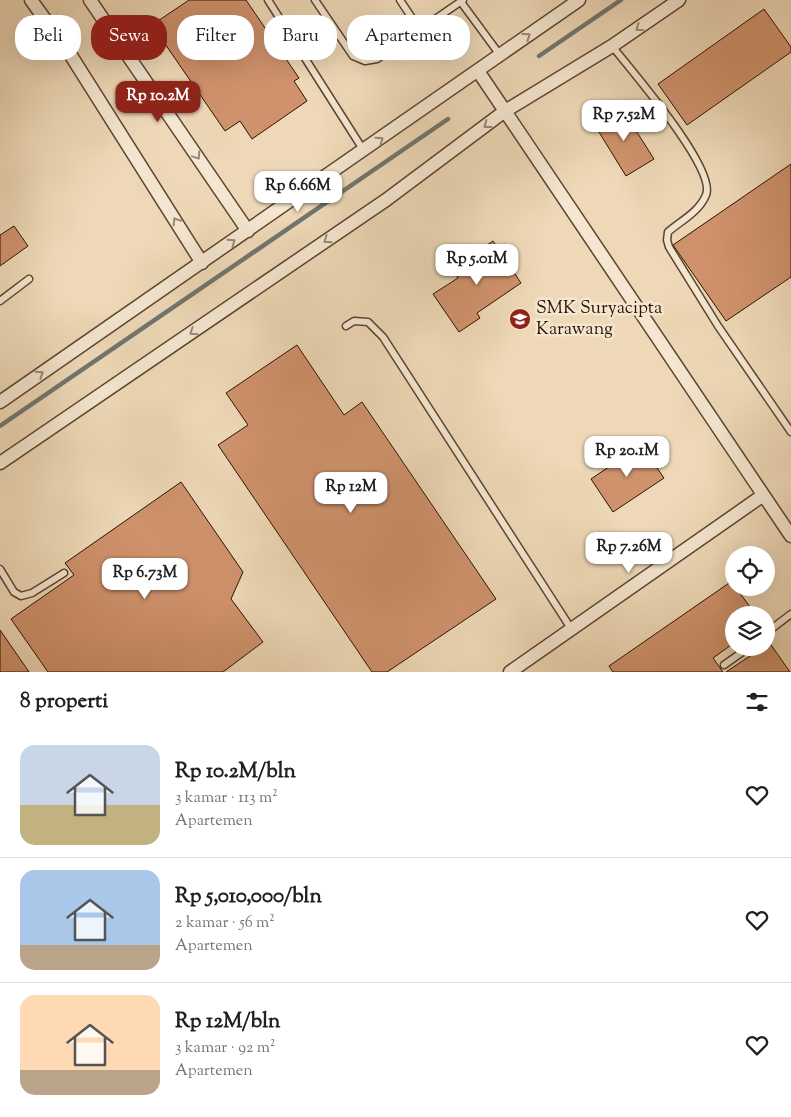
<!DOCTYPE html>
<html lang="id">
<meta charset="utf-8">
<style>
body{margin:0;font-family:"Sorts Mill Goudy",serif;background:#f2f2f2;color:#202124;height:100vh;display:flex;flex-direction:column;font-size:19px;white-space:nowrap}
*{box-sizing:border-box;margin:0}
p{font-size:16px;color:#757577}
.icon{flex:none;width:28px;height:28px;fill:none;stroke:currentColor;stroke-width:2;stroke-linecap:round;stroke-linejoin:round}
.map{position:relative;height:672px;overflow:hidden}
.side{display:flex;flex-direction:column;background:#fff;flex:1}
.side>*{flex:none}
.guide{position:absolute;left:15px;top:15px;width:500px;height:45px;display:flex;gap:10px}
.controls{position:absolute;left:725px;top:546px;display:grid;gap:10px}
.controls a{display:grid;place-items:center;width:50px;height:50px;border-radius:50%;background:#fff;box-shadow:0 5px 20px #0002;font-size:25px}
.price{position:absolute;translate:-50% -42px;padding:0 11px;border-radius:10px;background:#fff;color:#222;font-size:16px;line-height:32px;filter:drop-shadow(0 1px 2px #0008)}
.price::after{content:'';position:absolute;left:50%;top:30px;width:15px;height:11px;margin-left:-8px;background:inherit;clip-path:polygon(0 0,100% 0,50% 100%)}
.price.selected{background:#8f2418;color:#fff}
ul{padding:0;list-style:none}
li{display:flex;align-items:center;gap:15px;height:125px;padding:0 20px}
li+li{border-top:1px solid #e0e0e0}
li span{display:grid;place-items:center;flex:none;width:140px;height:100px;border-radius:15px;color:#555}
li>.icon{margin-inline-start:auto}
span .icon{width:60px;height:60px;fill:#fffc;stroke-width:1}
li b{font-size:21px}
h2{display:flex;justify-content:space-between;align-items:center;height:60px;padding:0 20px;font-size:21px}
.pill{padding:0 18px;border-radius:20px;background:#fff;box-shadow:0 5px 20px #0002;font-size:18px;line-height:45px}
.pill.selected{background:#8f2418;color:#fff}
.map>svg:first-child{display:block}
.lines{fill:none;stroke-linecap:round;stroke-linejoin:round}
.stream{stroke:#70766f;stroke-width:4.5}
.building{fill:#cf926d;stroke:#2b1201}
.lane-casing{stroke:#5c442e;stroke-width:9}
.street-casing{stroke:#5c442e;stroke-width:15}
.lane{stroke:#f4e6d0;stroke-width:6}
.street{stroke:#f4e6d0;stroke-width:12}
.oneway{stroke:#9a8773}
.labels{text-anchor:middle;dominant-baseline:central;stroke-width:5;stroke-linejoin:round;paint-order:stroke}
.poi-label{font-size:18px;fill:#2b1201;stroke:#f4e6d0;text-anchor:start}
</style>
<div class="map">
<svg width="791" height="672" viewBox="0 0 791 672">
<rect width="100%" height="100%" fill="#eed8b7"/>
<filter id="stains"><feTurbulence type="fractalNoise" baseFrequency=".004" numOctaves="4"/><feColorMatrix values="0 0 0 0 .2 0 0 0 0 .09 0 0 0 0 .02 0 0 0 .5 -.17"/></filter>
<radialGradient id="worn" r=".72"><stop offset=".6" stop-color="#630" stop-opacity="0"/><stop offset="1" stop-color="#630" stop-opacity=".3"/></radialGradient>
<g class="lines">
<path class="stream" d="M539,56L621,0
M0,426L448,119"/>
</g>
<path class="building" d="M189,0H246L299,78L294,81L307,101L252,139L240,121L225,131L152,25Z
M764,9L791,47V52L687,125L658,84Z
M621,107L654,159L626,176L594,124Z
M791,164V277L726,321L673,245Z
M14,226L28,246L0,266V235Z
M493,241L521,283L477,313L480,318L459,332L433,294L458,278L452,269Z
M297,345L344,415L362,402L496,599L387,672H372L218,445L248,425L226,393Z
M641,445L664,478L613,512L591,479Z
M181,482L243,572L231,599L263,642L223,672H48L11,619L74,575L65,563Z
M732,581L734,588H736L756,615H734V643L713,658L723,672H613L609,666Z
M0,630L29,672H0Z
M769,642L790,672H726L762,648H766Z"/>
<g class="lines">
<g class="lane-casing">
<path id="lane" d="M268,0L364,151
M315,0L353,56L365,61L377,59L463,0
M400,0L420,30
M461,2L500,55
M612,46C631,70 717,169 706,195C699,212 682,220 668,232L667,240L669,247L718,326L791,432
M0,301L29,279
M346,326L354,321L368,322L383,337L572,630
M0,569L14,592L21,596L32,593L64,573
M766,633L791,614
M724,665L748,648"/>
</g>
<g class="street-casing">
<path id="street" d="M31,0L70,54L202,263
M90,0L248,231
M478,71L791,536
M0,402L579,0
M0,463L386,200L505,111L612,46L679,0
M510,672L762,496"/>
</g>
<use href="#lane" class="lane"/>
<use href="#street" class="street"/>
</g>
<defs><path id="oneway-chevron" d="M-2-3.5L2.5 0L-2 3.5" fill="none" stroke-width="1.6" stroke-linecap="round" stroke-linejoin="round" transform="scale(1.25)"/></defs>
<g class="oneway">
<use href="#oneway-chevron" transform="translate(639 28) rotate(145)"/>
<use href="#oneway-chevron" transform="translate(527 36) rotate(-36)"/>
<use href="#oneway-chevron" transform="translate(487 125) rotate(143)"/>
<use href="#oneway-chevron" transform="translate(380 140) rotate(-35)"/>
<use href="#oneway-chevron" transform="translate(197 156) rotate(56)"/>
<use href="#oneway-chevron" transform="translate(176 221) rotate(-122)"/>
<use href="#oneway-chevron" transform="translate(327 240) rotate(146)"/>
<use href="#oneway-chevron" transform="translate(232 242) rotate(-35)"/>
<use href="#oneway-chevron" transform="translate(193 332) rotate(146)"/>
<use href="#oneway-chevron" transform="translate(40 374) rotate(-34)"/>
</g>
<defs>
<g id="school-disc" transform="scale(1.125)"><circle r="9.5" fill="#8f2418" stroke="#f4e6d0"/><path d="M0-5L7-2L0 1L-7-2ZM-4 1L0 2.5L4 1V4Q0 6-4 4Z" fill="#fff"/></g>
</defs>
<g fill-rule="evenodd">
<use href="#school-disc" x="520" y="319"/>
</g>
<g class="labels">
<g class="poi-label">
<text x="536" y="309">SMK Suryacipta<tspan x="536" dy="21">Karawang</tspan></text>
</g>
</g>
<rect width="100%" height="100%" filter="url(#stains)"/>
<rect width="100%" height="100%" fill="url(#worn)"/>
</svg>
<div class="controls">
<a><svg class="icon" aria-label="locate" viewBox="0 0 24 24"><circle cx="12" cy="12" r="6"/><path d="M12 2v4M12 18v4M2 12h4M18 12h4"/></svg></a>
<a><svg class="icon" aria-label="layers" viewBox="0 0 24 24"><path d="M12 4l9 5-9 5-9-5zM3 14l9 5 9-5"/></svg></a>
</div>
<b class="price selected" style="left:158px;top:123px">Rp 10.2M</b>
<b class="price" style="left:624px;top:142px">Rp 7.52M</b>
<b class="price" style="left:298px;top:213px">Rp 6.66M</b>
<b class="price" style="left:477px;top:286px">Rp 5.01M</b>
<b class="price" style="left:627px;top:478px">Rp 20.1M</b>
<b class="price" style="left:351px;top:514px">Rp 12M</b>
<b class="price" style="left:629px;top:574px">Rp 7.26M</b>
<b class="price" style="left:145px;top:600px">Rp 6.73M</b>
<div class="guide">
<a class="pill">Beli</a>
<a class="pill selected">Sewa</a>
<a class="pill">Filter</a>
<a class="pill">Baru</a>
<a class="pill">Apartemen</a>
</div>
</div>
<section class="side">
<h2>8 properti<svg class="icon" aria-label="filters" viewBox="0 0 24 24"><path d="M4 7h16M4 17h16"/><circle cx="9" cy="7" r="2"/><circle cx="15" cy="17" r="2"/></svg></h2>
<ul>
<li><span style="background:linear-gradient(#c9d6e8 60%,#c2b280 0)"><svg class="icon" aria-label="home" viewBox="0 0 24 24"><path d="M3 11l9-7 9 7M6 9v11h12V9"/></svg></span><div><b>Rp 10.2M/bln</b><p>3 kamar · 113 m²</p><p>Apartemen</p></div><svg class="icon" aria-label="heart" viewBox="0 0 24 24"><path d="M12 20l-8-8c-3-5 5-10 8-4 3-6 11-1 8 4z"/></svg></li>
<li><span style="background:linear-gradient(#a9c7e8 75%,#b9a48a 0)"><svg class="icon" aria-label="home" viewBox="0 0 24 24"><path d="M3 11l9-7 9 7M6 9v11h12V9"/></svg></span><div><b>Rp 5,010,000/bln</b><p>2 kamar · 56 m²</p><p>Apartemen</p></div><svg class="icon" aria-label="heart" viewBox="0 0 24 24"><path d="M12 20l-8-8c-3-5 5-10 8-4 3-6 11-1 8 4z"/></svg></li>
<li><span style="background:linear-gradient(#ffd9b3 75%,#b9a48a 0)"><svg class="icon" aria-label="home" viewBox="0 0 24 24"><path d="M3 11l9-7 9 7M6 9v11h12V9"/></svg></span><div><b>Rp 12M/bln</b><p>3 kamar · 92 m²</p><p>Apartemen</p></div><svg class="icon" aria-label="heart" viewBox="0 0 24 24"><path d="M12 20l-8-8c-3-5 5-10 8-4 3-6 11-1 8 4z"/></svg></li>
</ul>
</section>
